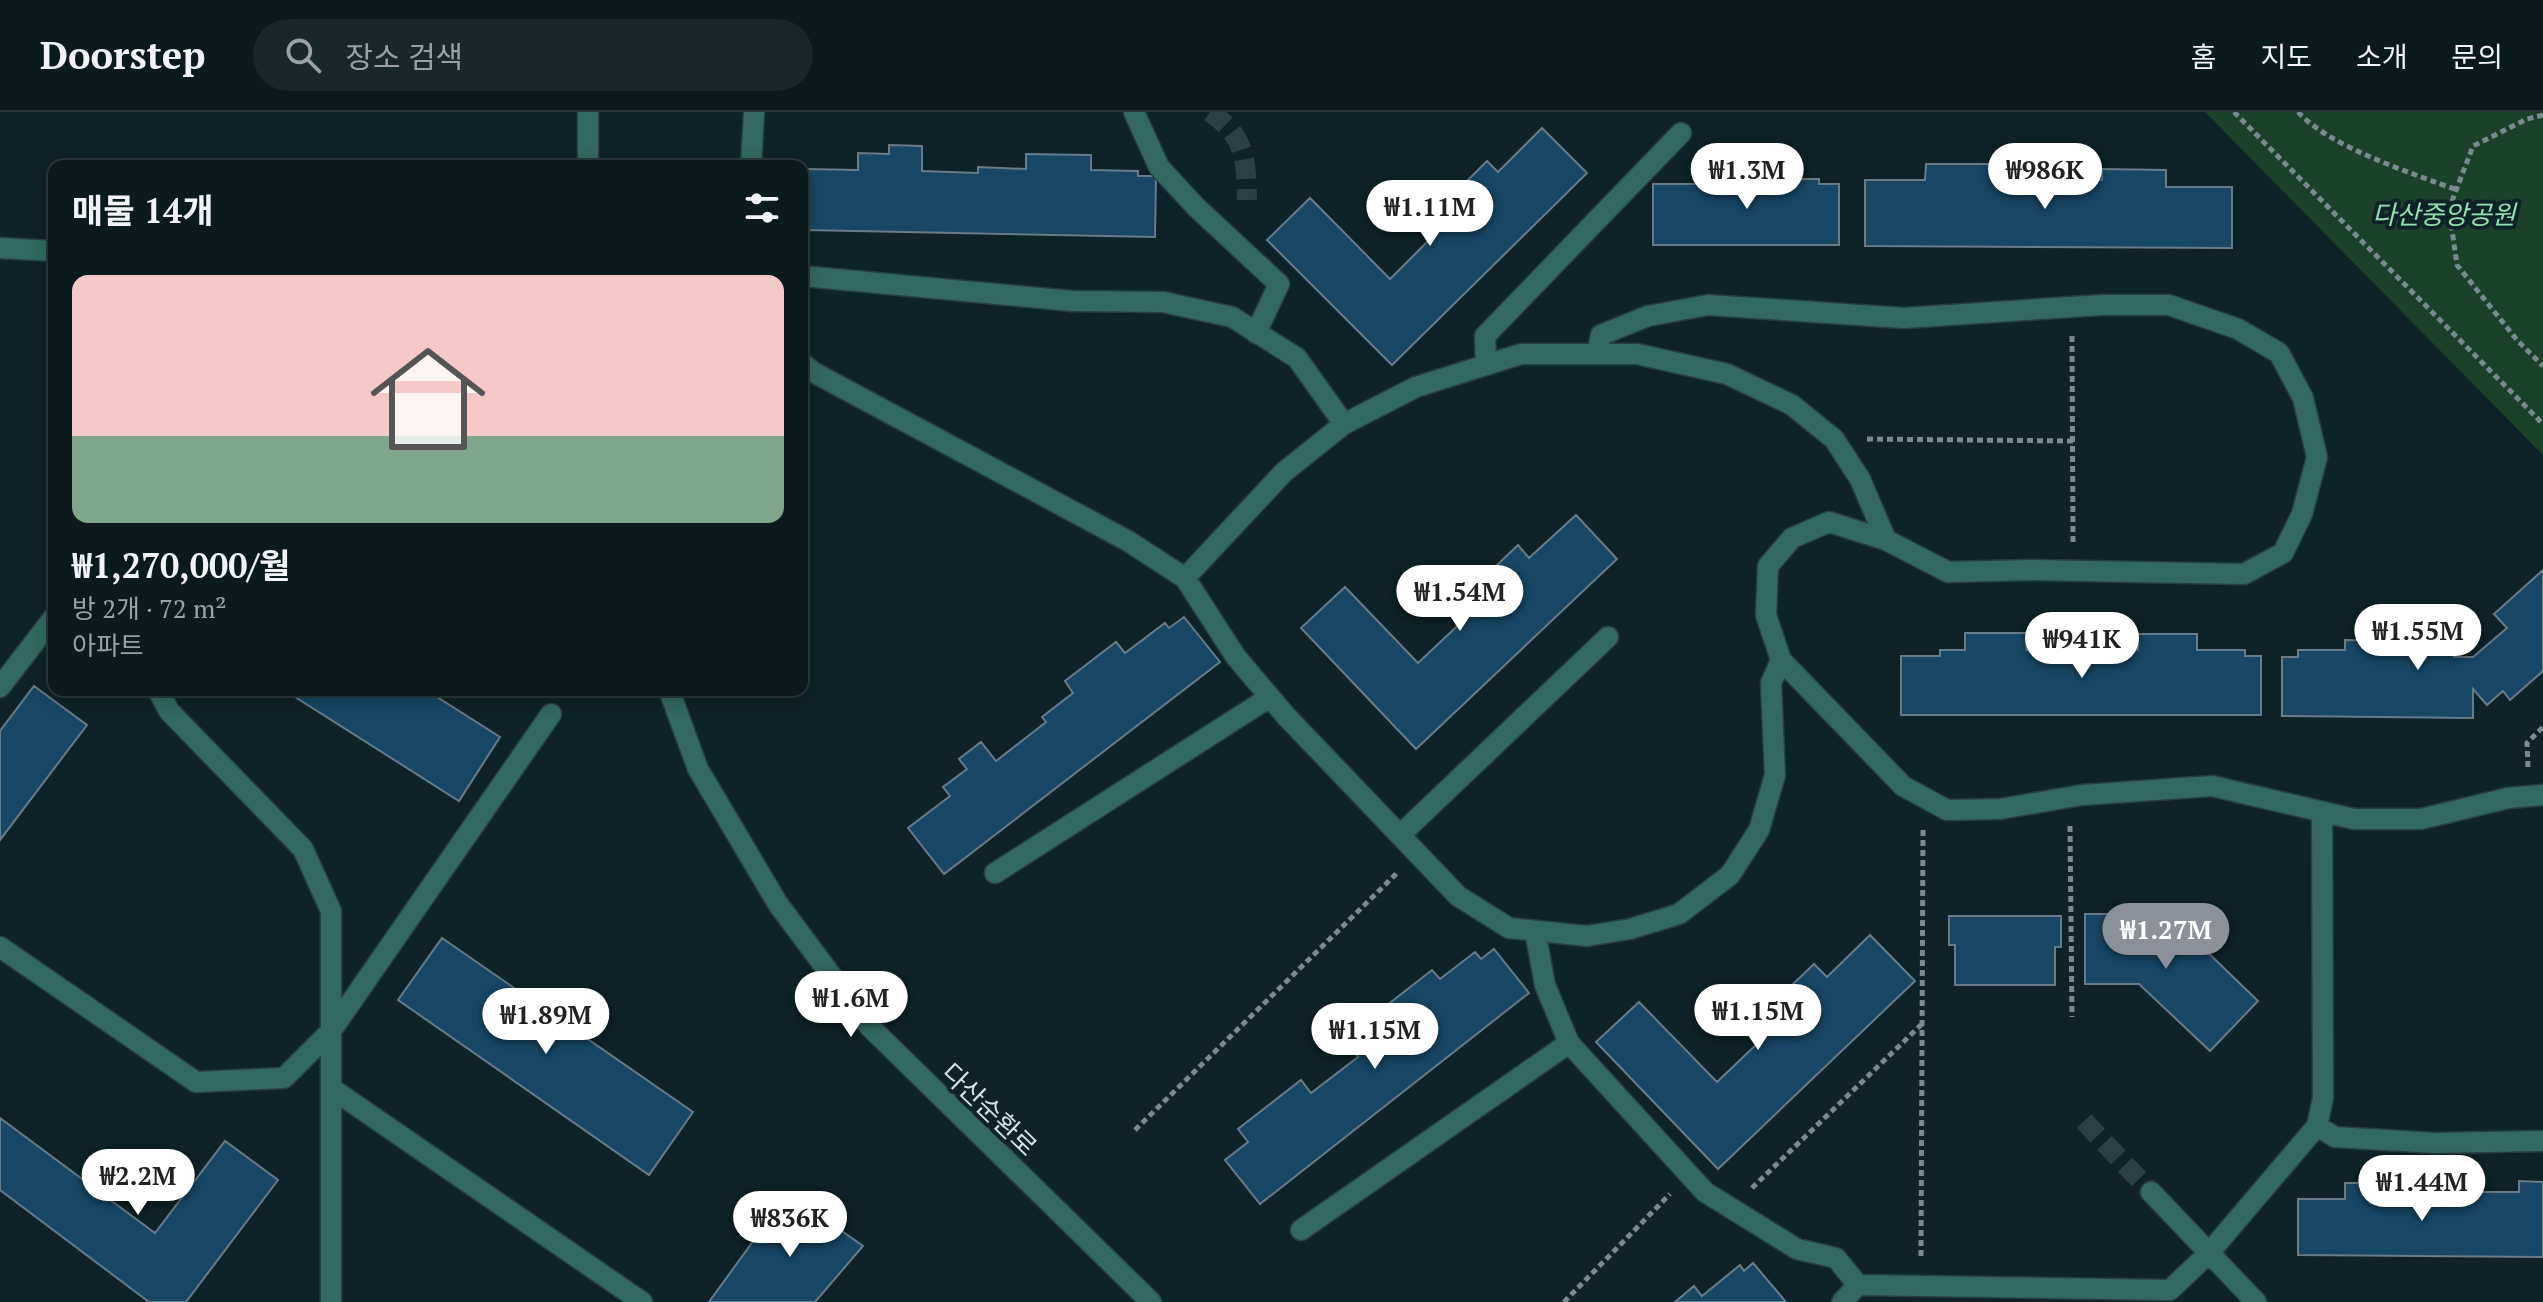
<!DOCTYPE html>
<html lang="ko">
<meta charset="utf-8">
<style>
body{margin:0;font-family:"PT Serif","Noto Sans KR",serif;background:#18272a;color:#f1f3f6;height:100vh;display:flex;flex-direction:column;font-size:30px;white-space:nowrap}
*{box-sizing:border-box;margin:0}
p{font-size:26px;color:#99a1a4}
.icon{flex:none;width:44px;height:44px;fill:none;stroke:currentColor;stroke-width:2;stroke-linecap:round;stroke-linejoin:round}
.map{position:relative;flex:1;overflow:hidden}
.panel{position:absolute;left:48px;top:48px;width:760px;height:536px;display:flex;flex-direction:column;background:#0a1a1d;border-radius:16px;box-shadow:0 4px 20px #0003,0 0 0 2px #2a383b}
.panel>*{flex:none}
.price{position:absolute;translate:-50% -68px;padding:0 18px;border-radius:28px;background:#fff;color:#222;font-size:26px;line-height:52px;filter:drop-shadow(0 2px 4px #0008)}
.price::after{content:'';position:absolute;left:50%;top:48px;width:24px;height:18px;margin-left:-12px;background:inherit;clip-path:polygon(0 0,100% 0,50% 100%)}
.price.current{background:#8c9099;color:#fff}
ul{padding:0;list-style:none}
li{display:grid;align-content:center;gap:16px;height:424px;padding:0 24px}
li span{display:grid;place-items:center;height:248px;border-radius:16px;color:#555}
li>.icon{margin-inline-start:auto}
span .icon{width:144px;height:144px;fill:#fffc;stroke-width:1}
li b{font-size:34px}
h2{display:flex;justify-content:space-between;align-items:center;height:96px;padding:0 24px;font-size:34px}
header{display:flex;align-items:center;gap:48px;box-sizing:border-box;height:112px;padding:0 40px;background:#0a1a1d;border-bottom:2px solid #2a383b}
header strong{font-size:38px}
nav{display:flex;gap:44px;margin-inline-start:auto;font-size:28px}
.search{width:560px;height:72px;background:#18272a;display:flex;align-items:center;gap:20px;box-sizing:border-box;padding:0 28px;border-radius:44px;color:#99a1a4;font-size:30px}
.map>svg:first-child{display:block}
.green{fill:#1c412b}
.building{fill:#174765;stroke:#697b88;stroke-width:2}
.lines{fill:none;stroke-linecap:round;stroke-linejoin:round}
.minor-tunnel{stroke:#2b4044;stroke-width:20;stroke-dasharray:20 10;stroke-linecap:butt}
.minor-casing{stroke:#293e42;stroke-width:23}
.path{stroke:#798b8e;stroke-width:5;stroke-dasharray:6 4;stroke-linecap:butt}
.minor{stroke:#326961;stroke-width:20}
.labels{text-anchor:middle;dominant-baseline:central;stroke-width:8;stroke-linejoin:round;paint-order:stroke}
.park-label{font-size:26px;font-style:italic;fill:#93e0ae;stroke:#0d2327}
.street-label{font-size:26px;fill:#d5e2e5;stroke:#0d2327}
</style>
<header>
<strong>Doorstep</strong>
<div class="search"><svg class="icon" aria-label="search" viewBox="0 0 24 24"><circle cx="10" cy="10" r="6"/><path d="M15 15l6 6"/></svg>장소 검색</div>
<nav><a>홈</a><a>지도</a><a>소개</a><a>문의</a></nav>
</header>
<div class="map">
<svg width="2543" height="1190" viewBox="0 0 2543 1190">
<rect width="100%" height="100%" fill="#0d2327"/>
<path class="green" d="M2205,0H2543V343Z"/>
<path class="building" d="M1542,16L1587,61L1392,253L1267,128L1310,86L1390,167L1454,103L1444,92L1487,49L1498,60Z
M889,33L922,34V59L978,61V55L1026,57V42L1091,43V58L1138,59V64H1156L1155,125L805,118L807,57L858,58V41L889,42Z
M1926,52H1994V68H2102V57L2166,58V75H2232V136L1865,134V68H1925Z
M1714,55H1778V67H1819V72H1839V133H1653V72H1714Z
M1576,403L1617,447L1416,637L1301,516L1345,475L1418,551L1487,486L1475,474L1518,433L1529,446Z
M2543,458V559L2510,588L2503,579L2487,593L2473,577V606L2282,604V545H2298V538H2345V528L2417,529V542H2454V545H2473L2507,516L2494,502Z
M1184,505L1220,550L944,762L908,716L950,684L943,675L967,657L959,647L981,630L996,649L1046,610L1042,605L1073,581L1065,569L1116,530L1125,541L1165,511L1169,516Z
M1965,521H2026V538H2138V522H2197V538H2245V544H2261V603H1901V544H1940V538H1965Z
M34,574L87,613L0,728V619Z
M284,578H426L500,625L459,689Z
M2085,802H2168L2258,889L2210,939L2139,872H2085Z
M1949,804H2061V835H2055V873H1955V833H1949Z
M1870,823L1915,869L1718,1057L1596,930L1639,890L1717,970L1784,906L1771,893L1814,852L1827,865Z
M442,826L693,1000L649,1063L398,888Z
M1494,837L1529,881L1260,1092L1225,1048L1248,1030L1238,1017L1301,968L1311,981L1358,945L1352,937L1394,904L1386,894L1432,858L1440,867L1475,840L1481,847Z
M0,1006L155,1121L225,1029L278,1068L186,1190H149L0,1078Z
M2388,1063H2418V1087L2471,1088V1080H2519V1069L2543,1070V1145L2298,1143V1087H2345V1071H2388Z
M788,1081L863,1134L815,1190H709Z
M1753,1151L1786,1190H1675L1694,1174L1702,1184L1740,1153L1744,1159Z"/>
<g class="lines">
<path class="minor-tunnel" d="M1210,0C1246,25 1246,47 1247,88
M2084,1009L2151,1080"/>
<g class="minor-casing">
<path id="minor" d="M1134,0L1159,55L1196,95L1279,172L1256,221
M588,54V0
M751,54L754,0
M0,136L54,139
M802,164L1072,189L1163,190L1232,205L1297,246L1344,312
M1597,242L1601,223L1648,204L1708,193L1904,206L2102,193H2169L2238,217L2279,241L2303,286L2317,345L2302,402L2283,441L2244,462L2032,458L1948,460L1886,428L1829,410L1792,426L1768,454L1766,503L1781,548L1903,674L1947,698L2000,697L2082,683L2212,674L2354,707H2421L2508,686L2543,683
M802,251L813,260L1128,429L1185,466L1236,545L1286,604L1458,784L1509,816L1587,824L1630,817L1679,802L1730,763L1759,718L1775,663L1771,571L1781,548
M1486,253L1485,224L1681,21
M1185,466L1284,360L1344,312L1416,275L1521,242H1637L1727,262L1792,293L1834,327L1860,367L1886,428
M0,575L54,505
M158,578L169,599L303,737L331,799V1190
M669,578L698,657L778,792L869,914L1151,1190
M1400,723L1608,525
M995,761L1270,585
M1535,819L1545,873L1569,931L1705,1080L1797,1137L1836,1146L1858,1173L2170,1178L2209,1141L2317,1014L2323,986L2322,700
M0,835L196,970L284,966L331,919L551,602
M331,976L642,1190
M2317,1014L2335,1025L2435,1031L2543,1029
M2151,1080L2256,1190
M1301,1118L1569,931
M1842,1190L1858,1173"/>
</g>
<path class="path" d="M2234,0L2543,312
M2298,0C2330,35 2411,61 2457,78
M2543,3L2527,7L2473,34L2449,97L2457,153L2517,228L2543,254
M2072,224L2073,430
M1867,327L2073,329
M2528,655L2527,631L2543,615
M2070,714L2072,905
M1135,1018L1397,761
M1752,1076L1923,911
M1921,1144L1923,718
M1564,1190L1670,1082"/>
<use href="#minor" class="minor"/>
</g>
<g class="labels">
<g class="park-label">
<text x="2444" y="102">다산중앙공원</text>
</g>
<g class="street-label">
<text transform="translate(990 997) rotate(44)">다산순환로</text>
</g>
</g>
</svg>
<b class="price" style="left:1747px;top:99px">₩1.3M</b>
<b class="price" style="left:2045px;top:99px">₩986K</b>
<b class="price" style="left:1430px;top:136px">₩1.11M</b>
<b class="price" style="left:1460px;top:521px">₩1.54M</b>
<b class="price" style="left:2418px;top:560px">₩1.55M</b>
<b class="price" style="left:2082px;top:568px">₩941K</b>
<b class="price current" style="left:2166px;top:859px">₩1.27M</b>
<b class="price" style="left:851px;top:927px">₩1.6M</b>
<b class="price" style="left:1758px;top:940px">₩1.15M</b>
<b class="price" style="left:546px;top:944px">₩1.89M</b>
<b class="price" style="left:1375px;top:959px">₩1.15M</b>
<b class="price" style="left:138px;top:1105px">₩2.2M</b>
<b class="price" style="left:2422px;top:1111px">₩1.44M</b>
<b class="price" style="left:790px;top:1147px">₩836K</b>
<section class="panel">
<h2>매물 14개<svg class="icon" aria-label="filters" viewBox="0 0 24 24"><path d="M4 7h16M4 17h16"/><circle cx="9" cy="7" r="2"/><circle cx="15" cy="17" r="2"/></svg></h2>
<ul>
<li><span style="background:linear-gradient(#f6c9c9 65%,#7fa58c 0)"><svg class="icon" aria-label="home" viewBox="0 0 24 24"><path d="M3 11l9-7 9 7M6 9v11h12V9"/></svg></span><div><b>₩1,270,000/월</b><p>방 2개 · 72 m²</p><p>아파트</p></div></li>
</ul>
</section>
</div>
